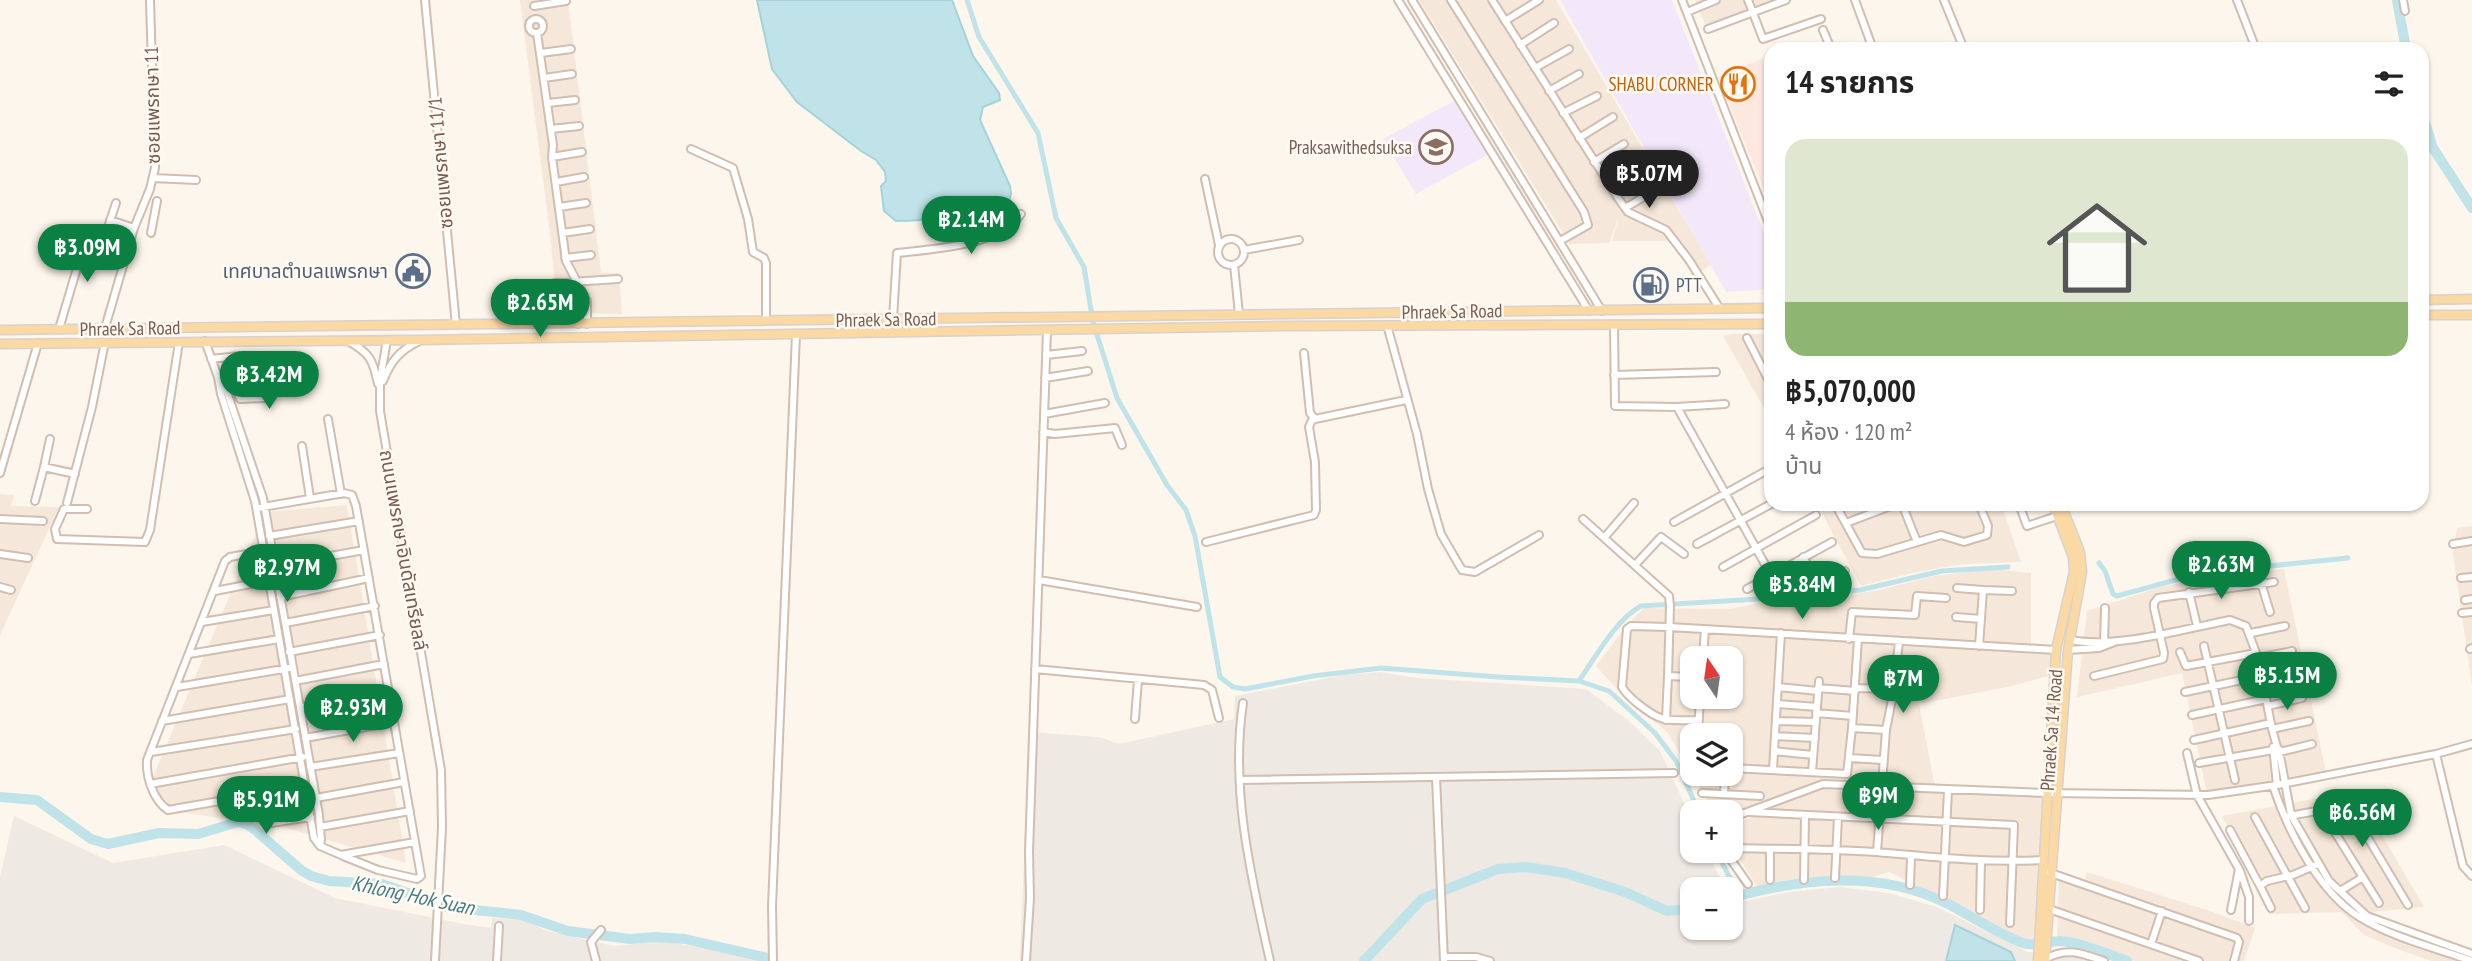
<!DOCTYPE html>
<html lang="th">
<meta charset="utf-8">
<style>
body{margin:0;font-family:"PT Sans Narrow","Noto Sans Thai",sans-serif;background:#f6f6f6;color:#222;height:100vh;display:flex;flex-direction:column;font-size:26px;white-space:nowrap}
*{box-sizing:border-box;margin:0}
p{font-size:23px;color:#767676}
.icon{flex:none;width:38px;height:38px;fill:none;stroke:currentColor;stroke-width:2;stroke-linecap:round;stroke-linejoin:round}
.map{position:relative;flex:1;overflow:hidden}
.details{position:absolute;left:1764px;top:42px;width:665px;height:469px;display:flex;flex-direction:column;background:#fff;border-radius:21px;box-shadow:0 2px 5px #0004}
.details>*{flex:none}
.needle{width:46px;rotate:347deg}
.fabs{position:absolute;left:1680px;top:646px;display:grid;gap:14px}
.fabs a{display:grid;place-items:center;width:63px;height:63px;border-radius:14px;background:#fff;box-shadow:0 2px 5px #0004;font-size:35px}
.price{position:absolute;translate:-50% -60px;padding:0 16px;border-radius:24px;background:#0b8043;color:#fff;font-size:23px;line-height:46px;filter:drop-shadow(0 2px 4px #0008)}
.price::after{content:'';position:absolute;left:50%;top:42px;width:21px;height:16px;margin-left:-10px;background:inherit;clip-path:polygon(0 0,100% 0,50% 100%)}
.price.on{background:#222;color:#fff}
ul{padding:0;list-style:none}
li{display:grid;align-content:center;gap:14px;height:371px;padding:0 21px}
li span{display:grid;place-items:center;height:217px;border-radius:21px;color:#555}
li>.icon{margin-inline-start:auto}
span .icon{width:126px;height:126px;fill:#fffc;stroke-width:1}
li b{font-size:30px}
h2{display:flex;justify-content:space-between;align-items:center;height:84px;padding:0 21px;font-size:30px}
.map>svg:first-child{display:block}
.residential{fill:#f5e8da;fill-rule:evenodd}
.commercial{fill:#fde8e0}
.industrial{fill:#efe9e4}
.education{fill:#f3e8fa}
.water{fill:#bfe3e8;stroke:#a5d3da;stroke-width:2}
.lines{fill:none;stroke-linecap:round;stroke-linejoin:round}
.canal{stroke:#bfe3e8;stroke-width:5}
.river{stroke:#bfe3e8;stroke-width:10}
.minor-casing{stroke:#d1beb0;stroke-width:10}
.major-casing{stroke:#dad1cd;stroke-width:11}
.minor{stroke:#fff;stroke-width:6}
.major{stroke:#fbd9a5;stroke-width:8}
.labels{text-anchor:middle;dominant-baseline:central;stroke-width:5;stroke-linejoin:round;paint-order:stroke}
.food-label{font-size:19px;fill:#c56008;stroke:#fffaf3;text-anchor:end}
.street-label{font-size:19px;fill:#7a5c4d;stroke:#fffaf3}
.education-label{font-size:19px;fill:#785e54;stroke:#fffaf3;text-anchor:end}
.service-label{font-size:19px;fill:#4e5e75;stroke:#fffaf3;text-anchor:end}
.water-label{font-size:21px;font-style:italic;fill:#437c86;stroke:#fffaf3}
</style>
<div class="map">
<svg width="2472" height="961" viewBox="0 0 2472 961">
<rect width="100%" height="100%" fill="#fdf6ec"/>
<path class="residential" d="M520,0H568L601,273H619L622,314L554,313V277L551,242Z
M1419,0H1556L1711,265L1693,276L1684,258L1673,243L1664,241H1612L1619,217L1609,243L1570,244Z
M1695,0H1794L1708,31Z
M1732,334H1771V420L1723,336Z
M0,494L14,495L11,506L59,507L0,635Z
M1817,504H2001L2021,562L1962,564L1912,573L1861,586Z
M347,505L406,863L290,829L168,810L150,784L265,512Z
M2472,526V686L2453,553L2457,528Z
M1992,569L2031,573V645L2056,648V674L2012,686L1919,704L1935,787L1833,782L1731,818V812H1715L1667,732L1614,686L1596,666L1626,626L1644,608L1731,609L1771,600H1819L1879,590L1934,576ZM1692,658H1731V696H1692ZM1692,735H1731V774H1692Z
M2284,569L2326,773L2207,794L2182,673L2077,697L2087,611L2160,587L2225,575Z
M1833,783L2046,792L2042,945L2013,934L1889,872L1872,877L1785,880L1758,888L1731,845V826Z
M2356,791L2424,907L2372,912L2390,921L2472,948V961H2431L2400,950L2364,935L2342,912L2269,914L2222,816Z
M2087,872L2210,911L2255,928L2244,961H2134L2057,939L2059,873L2084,882Z"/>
<path class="commercial" d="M1771,55V207L1718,77Z"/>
<path class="industrial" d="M1380,672L1417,678L1586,689L1629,721L1660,751L1692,820V850L1705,851L1727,889H1692V928H1731V896L1735,903L1789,892L1839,887L1889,893L1937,907L2028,952H2062L2095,961H1020L1029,732L1099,737L1119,744L1234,719L1235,696L1343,675Z
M14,816L113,863L224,845L335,898L464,924L491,928L492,918L525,920L547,931L614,946L662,941L741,954L766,961H0V876Z"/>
<path class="education" d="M1560,0H1672L1771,251V289L1726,292Z
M1454,101L1489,154L1416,194L1383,139Z"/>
<path class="water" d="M757,0H952L973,56L999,93L1000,100L983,107L980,120L1010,186L1011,194L1009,201C989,215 921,221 896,221L884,211L881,186L886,181L885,172L876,160L861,151L797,102L772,69Z
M1955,925L2011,952L2015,961H1946Z"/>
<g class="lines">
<path class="canal" d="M967,0L979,37L1038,133L1056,218L1084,267L1093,322L1117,398L1167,485L1186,510L1195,536L1220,677L1233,687L1245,689L1313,676L1381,668L1499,677L1579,681L1609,691L1655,733L1676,761L1699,812
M2099,563L2105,571L2113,594L2117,596L2201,573L2348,558
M1579,681C1595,658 1616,619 1641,606L1811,596L1860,590L1942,571L2008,567
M1715,850L1740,896"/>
<path class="river" d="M2397,0L2406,49
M2422,113L2433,148L2472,208
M0,797L37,800L91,839L108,844L159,833L198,834L238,822L246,824L254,829L301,870L311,876L329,881L382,884L447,907L521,915L568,931L630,939L655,937L685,939L772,959
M1731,898C1800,878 1880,870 1946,903C1972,916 1996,933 2023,943C2034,947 2048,941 2060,941C2083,943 2105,953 2127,961
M1364,961L1422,899L1498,869L1526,867L1565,873L1625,892L1667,911L1692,909"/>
<g class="minor-casing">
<path id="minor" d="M425,0L456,325
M1398,0L1589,311
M1412,0L1602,311
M1451,0L1584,212L1588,225L1560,241
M1492,0L1618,198L1628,212L1666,230L1689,260L1720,309
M1682,0L1771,229
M1748,0L1763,39L1821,19
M1855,0L1873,49
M1944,0L1964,49
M2237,0L2256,49
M2403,0L2405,11
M534,6L566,1
M1687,12L1716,0
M529 26a7 7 0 1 1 14 0a7 7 0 1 1-14 0Z
M1505,21L1539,0
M1708,29L1786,0
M1823,30L1831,49
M537,33L553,145L552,157L566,261L587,301
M1520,45L1554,23
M541,53L571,49
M1535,68L1569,49
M544,78L572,74
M1549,91L1579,74
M548,103L575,100
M1563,113L1597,96
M551,129L579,126
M1579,138L1613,117
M691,149L733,168L748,219L753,252L764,258L766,263V321
M552,157L582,152
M1594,162L1624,144
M153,178L196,180
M1205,179L1219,245
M556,182L584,177
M1608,183L1639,165
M559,207L586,203
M1625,208L1659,188
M110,220L134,228
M151,233L157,201
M562,233L590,229
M1218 252a13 13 0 1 1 26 0a13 13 0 1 1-26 0Z
M104,239L116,203
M1244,250L1299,240
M565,258L591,255
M1234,265L1239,314
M555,283L618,279
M893,319L897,253C933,249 999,246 1021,214
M578,324L579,305
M587,324V305
M1387,325L1417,434L1428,489L1441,534L1462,570L1475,572L1539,535
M1614,326L1615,406L1677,407L1771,575
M105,328L134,228L150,189L155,168L150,0
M59,329L88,231
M1747,338L1771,385
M387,340L380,380V411L441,770L442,827L435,961
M205,341L218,377L221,394L255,501L314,838L320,846L341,855L415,842
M348,341C370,353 373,360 378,384
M1304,353L1310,413L1315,419L1406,400
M1046,355L1082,351
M211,359L239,356
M1614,375L1716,372
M1045,378L1088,371
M383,381C391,361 399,351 419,341
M221,382L227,392L263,498L319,815L321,840L320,846
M225,389H236L240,399L265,398L263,369
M1677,407L1725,404
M1044,414L1105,403
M328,419L341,494
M1043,432L1055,434L1115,428L1122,445
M302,446L310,498
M44,467L50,439
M0,473L38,343
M35,501L44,467L75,474
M67,503L92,407L105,342
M1835,504L1862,553L1877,554L1941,535L1964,542L1987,535L1988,526L1979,504
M1902,504L1917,542
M2019,504L2027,526L2057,516
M257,508L344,493L352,495L356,506L421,876L417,879L378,870L343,856
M87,509H64L55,529L57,539L145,542L150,530L179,342
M0,519L43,521
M1583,519L1669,596L1670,606L1668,676L1692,677
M1674,522L1771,468
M1846,523L1896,504
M269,536L359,521
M1604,538L1634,503
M1206,542L1314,515L1316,510L1315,462L1309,427L1313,418
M1697,544L1771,504
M2453,544L2472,541
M264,551L230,557L225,561L147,760C146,777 153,800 168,810L305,786
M0,554L28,558
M1803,557L1818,583H1821L1845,571
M1635,565L1661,537L1684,554
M275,566L364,550
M1723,567L1816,515
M2461,578L2472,577
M1039,580L1197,607
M2261,583L2270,612
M0,587L11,590
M1957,588L1983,590L1979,646
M1747,589L1832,542
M1983,590L2012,591
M215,591L271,580
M2189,592L2197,626
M280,597L369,578
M2465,600L2472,599
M2462,613L2472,612
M1956,617L1981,619
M202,622L274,610
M285,623L375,606
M2251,633L2285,626
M1849,639L1852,612L1915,615L1917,596L1946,598
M2071,640C2114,649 2185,629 2230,620L2246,626L2258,658L2272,729L2281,761L2291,815L2329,881L2367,916L2472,954
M2104,645L2105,608
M2204,646L2235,780
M2470,649L2472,648
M2068,650L2099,648L2117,641
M289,652L380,635
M2180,652L2186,666L2256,653
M189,654L279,639
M1703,658L1705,629
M2258,658L2292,651
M1035,669L1204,685L1212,690L1219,718
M2094,676L2163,659L2164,653L2154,608V603L2158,598L2274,582
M295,681L384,664
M2262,682L2297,674
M177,687L289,668
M1778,687L1818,691
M1818,688L1855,691
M1855,688L1894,689
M2185,692L2261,676
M1243,703C1230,789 1251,877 1270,961
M1777,704L1817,707
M2268,706L2302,698
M300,708L389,693
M1816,713L1853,716
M2192,715L2266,699
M1135,719L1138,680
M1666,720L1668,676
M1699,720C1667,720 1663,724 1637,703C1631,698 1626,694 1622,687L1627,629L1631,626L1669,627L2056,650
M162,721L290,699
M1776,721L1816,722
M1852,728L1886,730
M2272,729L2309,721
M1698,735L1700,696
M1775,736L1815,738
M305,738L394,722
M2194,740L2271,723
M2273,747L2277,785
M1774,751L1813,755
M151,752L296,729
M2187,753L2197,795L2239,869L2231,910
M2276,753L2312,744
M2436,754L2472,744
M1849,758L1883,760
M2199,763L2279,749
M310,767L399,753
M1731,768L1847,774L1852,728L1858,639
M1773,769L1781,633
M1812,772L1819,681
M1436,777L1444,961
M1240,780L1674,773
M150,784L303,757
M2273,786C2288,831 2319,893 2361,918C2394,938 2436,948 2472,961
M1702,793L1760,796
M1724,794L1725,774
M316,798L404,782
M234,799L271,823L311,817
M2321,810L2379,903
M1749,812L2014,825L2010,923
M2289,816L2344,806L2350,808L2408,905
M2255,817L2305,908
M1731,818L1823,784L2047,793L2208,795L2277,785L2436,754L2463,866L2472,876
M320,827L410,811
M2230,830L2260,886L2267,881L2293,875L2316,865
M1731,848C1779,849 1828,849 1876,852C1932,857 1988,863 2043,860
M1724,850L1748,884
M1877,852L1886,730L1894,689L1899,641
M2240,871L2249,897V921
M2048,872L2237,938L2239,942L2234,961
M1835,878L1838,817
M1770,880V849
M1804,880L1805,815
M1910,885L1911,856
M2260,886L2271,908
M2340,891L2363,877
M1943,896L1948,790
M2049,909L2199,961
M1980,910L1981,860
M2151,944L2162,911
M1444,957H1476L1490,961
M2045,959C2067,947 2081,953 2104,961
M497,961L499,926
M596,961L591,942L601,930
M773,961L772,906L796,335
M1026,961L1030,898L1029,852L1047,330"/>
</g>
<g class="major-casing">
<path id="major" d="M2422,300L2472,299
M2422,315H2472
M0,330L1771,308
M0,344L420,340L1283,326L1771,324
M2038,961L2056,650L2074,572L2073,557L2053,504
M2045,961L2068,650L2082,572L2080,552L2061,504"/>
</g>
<use href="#minor" class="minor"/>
<use href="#major" class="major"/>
</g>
<defs>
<g id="restaurant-ring" transform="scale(1.75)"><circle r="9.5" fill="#fffaf3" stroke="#e8710a" stroke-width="1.5"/><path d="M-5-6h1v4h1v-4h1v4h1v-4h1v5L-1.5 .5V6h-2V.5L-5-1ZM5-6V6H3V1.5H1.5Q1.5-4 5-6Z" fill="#e8710a"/></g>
<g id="school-ring" transform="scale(1.75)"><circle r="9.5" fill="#fffaf3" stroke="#8d6e63" stroke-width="1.5"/><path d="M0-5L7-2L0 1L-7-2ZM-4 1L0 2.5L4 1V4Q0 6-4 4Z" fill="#8d6e63"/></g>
<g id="civic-ring" transform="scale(1.75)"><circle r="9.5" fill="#fffaf3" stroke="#5c6f8a" stroke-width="1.5"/><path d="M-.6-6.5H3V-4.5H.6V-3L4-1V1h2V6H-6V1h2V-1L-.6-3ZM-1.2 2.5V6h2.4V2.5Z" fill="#5c6f8a"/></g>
<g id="fuel-ring" transform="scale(1.75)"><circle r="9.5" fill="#fffaf3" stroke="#5c6f8a" stroke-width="1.5"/><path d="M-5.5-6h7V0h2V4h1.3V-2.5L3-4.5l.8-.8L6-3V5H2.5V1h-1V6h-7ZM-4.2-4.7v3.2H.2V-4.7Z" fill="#5c6f8a"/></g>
</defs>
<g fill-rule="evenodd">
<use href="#restaurant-ring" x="1738" y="84"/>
<use href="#school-ring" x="1436" y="147"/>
<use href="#civic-ring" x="413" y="271"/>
<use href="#fuel-ring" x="1651" y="285"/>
</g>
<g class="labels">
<g class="food-label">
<text x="1714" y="84">SHABU CORNER</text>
</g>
<g class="street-label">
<text transform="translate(152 105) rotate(-91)">ซอยแพรกษา 11</text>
<text transform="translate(440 163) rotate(-95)">ซอยแพรกษา 11/1</text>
<text transform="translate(1452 311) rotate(-1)">Phraek Sa Road</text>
<text transform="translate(886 319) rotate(-1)">Phraek Sa Road</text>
<text transform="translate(130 328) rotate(-1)">Phraek Sa Road</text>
<text transform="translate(404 550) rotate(80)">ถนนแพรกษาอินดัสเทรียลล์</text>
<text transform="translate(2051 730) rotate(-86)">Phraek Sa 14 Road</text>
</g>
<g class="education-label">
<text x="1412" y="147">Praksawithedsuksa</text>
</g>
<g class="service-label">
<text x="388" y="271">เทศบาลตำบลแพรกษา</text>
<text x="1676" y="285" text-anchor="start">PTT</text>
</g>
<g class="water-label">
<text transform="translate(413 895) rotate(12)">Khlong Hok Suan</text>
</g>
</g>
</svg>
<div class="fabs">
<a><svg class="needle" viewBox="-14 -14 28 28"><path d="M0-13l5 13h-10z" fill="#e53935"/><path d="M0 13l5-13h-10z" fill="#767676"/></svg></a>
<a><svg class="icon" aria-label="layers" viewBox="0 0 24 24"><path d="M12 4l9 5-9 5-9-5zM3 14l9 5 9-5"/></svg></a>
<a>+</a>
<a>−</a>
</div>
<b class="price on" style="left:1649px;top:210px">฿5.07M</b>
<b class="price" style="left:971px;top:256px">฿2.14M</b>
<b class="price" style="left:87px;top:284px">฿3.09M</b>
<b class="price" style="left:540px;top:339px">฿2.65M</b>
<b class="price" style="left:269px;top:411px">฿3.42M</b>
<b class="price" style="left:2221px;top:601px">฿2.63M</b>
<b class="price" style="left:287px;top:604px">฿2.97M</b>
<b class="price" style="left:1802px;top:621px">฿5.84M</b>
<b class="price" style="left:2287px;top:712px">฿5.15M</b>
<b class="price" style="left:1903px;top:715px">฿7M</b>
<b class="price" style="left:353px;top:744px">฿2.93M</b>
<b class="price" style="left:1878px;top:832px">฿9M</b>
<b class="price" style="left:266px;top:836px">฿5.91M</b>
<b class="price" style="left:2362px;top:849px">฿6.56M</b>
<section class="details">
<h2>14 รายการ<svg class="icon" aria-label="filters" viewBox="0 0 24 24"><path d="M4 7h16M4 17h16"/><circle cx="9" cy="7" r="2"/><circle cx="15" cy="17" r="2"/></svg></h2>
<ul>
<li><span style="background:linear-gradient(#dfe7d0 75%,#8fb573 0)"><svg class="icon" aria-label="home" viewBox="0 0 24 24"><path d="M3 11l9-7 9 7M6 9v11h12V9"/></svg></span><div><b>฿5,070,000</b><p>4 ห้อง · 120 m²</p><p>บ้าน</p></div></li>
</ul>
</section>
</div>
